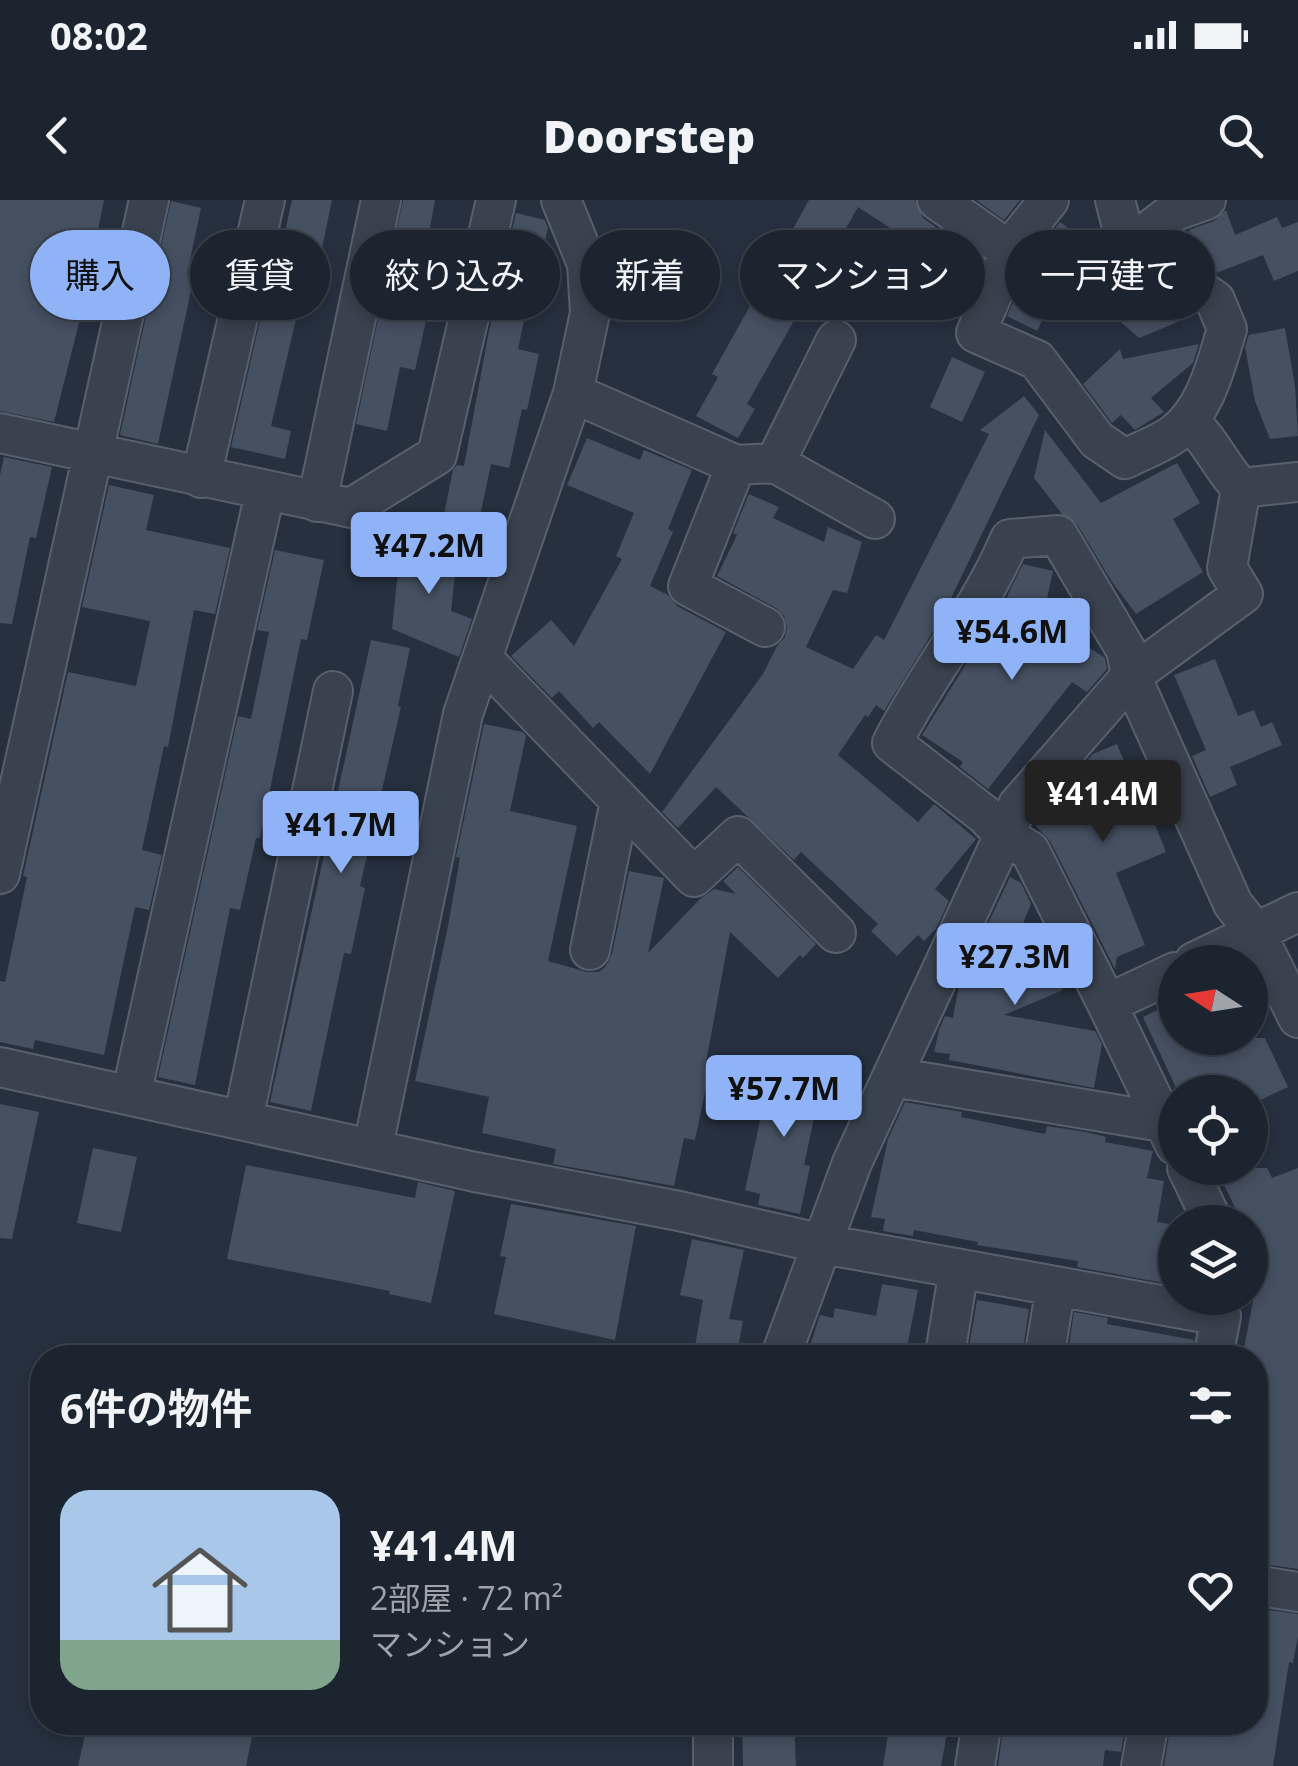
<!DOCTYPE html>
<html lang="ja">
<meta charset="utf-8">
<style>
body{margin:0;font-family:"Open Sans","Noto Sans JP",sans-serif;background:#29303b;color:#f1f3f6;height:100vh;display:flex;flex-direction:column;font-size:38px;white-space:nowrap}
*{box-sizing:border-box;margin:0}
p{font-size:32px;color:#a0a4aa}
.icon{flex:none;width:55px;height:55px;fill:none;stroke:currentColor;stroke-width:2;stroke-linecap:round;stroke-linejoin:round}
.map{position:relative;flex:1;overflow:hidden}
.panel{position:absolute;left:30px;top:1145px;width:1238px;height:390px;display:flex;flex-direction:column;background:#1c242f;border-radius:40px;box-shadow:0 5px 15px #0003,0 0 0 2px #3a414b}
.panel>*{flex:none}
.banner{position:absolute;left:30px;top:30px;width:1240px;height:90px;display:flex;gap:20px}
.needle{width:65px;rotate:282deg}
.controls{position:absolute;left:1158px;top:745px;display:grid;gap:20px}
.controls a{display:grid;place-items:center;width:110px;height:110px;border-radius:50%;background:#1c242f;box-shadow:0 5px 15px #0003,0 0 0 2px #3a414b;font-size:50px}
.price{position:absolute;translate:-50% -85px;padding:0 22px;border-radius:10px;background:#8fb3f6;color:#111;font-size:32px;line-height:65px;filter:drop-shadow(0 2px 5px #0008)}
.price::after{content:'';position:absolute;left:50%;top:60px;width:30px;height:22px;margin-left:-15px;background:inherit;clip-path:polygon(0 0,100% 0,50% 100%)}
.price.selected{background:#222;color:#fff}
ul{padding:0;list-style:none}
li{display:flex;align-items:center;gap:30px;height:250px;padding:0 30px}
li+li{border-top:2px solid #3a414b}
li span{display:grid;place-items:center;flex:none;width:280px;height:200px;border-radius:30px;color:#555}
li>.icon{margin-inline-start:auto}
span .icon{width:120px;height:120px;fill:#fffc;stroke-width:1}
li b{font-size:42px}
h2{display:flex;justify-content:space-between;align-items:center;height:120px;padding:0 30px;font-size:42px}
.chip{padding:0 35px;border-radius:45px;background:#1c242f;box-shadow:0 5px 15px #0003,0 0 0 2px #3a414b;font-size:35px;line-height:90px}
.chip.selected{background:#8fb3f6;color:#111}
.status{display:flex;justify-content:space-between;align-items:center;height:70px;padding:0 50px;background:#1c242f;direction:ltr}
.status svg{height:28px;fill:currentColor}
header{display:flex;justify-content:space-between;align-items:center;height:130px;padding:0 30px;background:#1c242f;font-size:45px;font-weight:800}
.map>svg:first-child{display:block}
.building{fill:#455061}
.lines{fill:none;stroke-linecap:round;stroke-linejoin:round}
.minor-casing{stroke:#58606d;stroke-width:42}
.minor{stroke:#3a424f;stroke-width:38}
</style>
<div class="status"><b>08:02</b><svg viewBox="0 0 49 12"><path d="M0 12V9h3v3zM5 12V6h3v6zM10 12V3h3v9zM15 12V0h3v12zM26 1h20v11H26zM47 4h2v5h-2z"/></svg></div>
<header><svg class="icon" aria-label="back" viewBox="0 0 24 24"><path d="M15 5l-7 7 7 7"/></svg>Doorstep<svg class="icon" aria-label="search" viewBox="0 0 24 24"><circle cx="10" cy="10" r="6"/><path d="M15 15l6 6"/></svg></header>
<div class="map">
<svg width="1298" height="1566" viewBox="0 0 1298 1566">
<rect width="100%" height="100%" fill="#26303f"/>
<path class="building" d="M0,0H104L83,107L54,222L0,211Z
M292,0H332L321,53L282,45Z
M403,0H435L414,118L426,121L415,170L400,167L387,231L356,224Z
M809,0H915L923,18L964,47L934,101L887,75L907,39L858,7L747,204L755,209L738,238L696,216L718,177L712,174Z
M976,0H1020L1004,20Z
M171,1L201,8L187,75L194,77L158,244L120,235Z
M1226,10L1235,35L1277,17L1282,28L1298,22V71L1274,81L1263,55L1216,73L1212,67L1202,65L1189,30L1214,21Z
M516,13L545,20L548,28L537,79L533,78L518,149L539,154L527,210L522,209L509,268L491,264L479,321L444,314L453,270L457,265L464,266L488,136Z
M1060,22L1107,56L1106,58L1178,122L1139,138L1065,73L1037,131L1007,116L1033,57Z
M276,51L301,56L288,118L296,119L271,226L291,231L285,259L231,247Z
M1285,128L1295,186L1298,236L1270,239L1255,201L1245,147L1249,135Z
M1199,144L1193,163L1151,198L1164,212L1135,230L1121,215L1112,223L1083,184L1120,149L1123,159Z
M952,157L985,172L962,222L930,207Z
M1024,196L1039,215L942,417L884,511L876,505L868,517L865,515L838,555L918,622L934,604L976,639L935,689L949,701L936,729L924,741L918,735L897,756L871,731L878,724L801,652L794,660L716,587L678,628L662,612L763,474L777,446L785,437L787,427L784,416L776,408L717,376L737,335L733,333L749,294L779,307L773,318L824,342L828,327L862,342L847,393L833,390L806,447L853,469L876,435L884,440L989,234L980,230Z
M1045,230L1101,303L1177,263L1200,303L1173,319L1203,372L1136,414L1112,382L1077,324L1061,313L1034,278Z
M587,238L640,260L644,250L692,270L668,329L673,332L650,386L668,395L677,406L726,432L650,574L599,522L593,528L559,491L552,498L511,456L551,420L574,446L622,359L616,356L634,313L567,285Z
M4,257L52,267L36,338L30,337L12,424L0,423V275Z
M109,285L154,295L146,330L230,348L215,414L194,410L168,547L164,546L142,650L162,655L149,710L135,707L104,855L35,840L33,849L0,842V781L5,782L27,677L23,676L68,472L136,486L150,421L82,407Z
M401,342L458,347L451,411L472,419L459,457L392,429Z
M275,350L324,360L307,440L301,439L260,638H256L240,710L230,708L195,885L158,877L238,516L251,519L269,432L257,430Z
M1023,364L1053,371L1043,417L1105,458L1107,469L1087,492L1072,482L988,589L960,567L963,562L922,535L979,443L995,453L1008,394Z
M371,440L410,448L398,506L401,507L360,686L365,688L351,754L344,753L311,911L270,902Z
M1215,459L1238,516L1254,510L1261,527L1272,522L1282,545L1230,567L1237,585L1210,597L1192,556L1206,550L1174,475Z
M484,524L523,532L526,536L510,611L577,626L548,761L587,772H599L606,766L612,754L629,671L664,678L648,753L700,699L714,689L736,694L723,681L738,667L816,744L803,758L800,755L778,778L730,732L705,868L710,869L695,940L684,938L674,986L553,964L556,949L482,933L489,897L415,881L448,726L460,658L456,657Z
M1117,544L1139,599L1144,597L1166,652L1116,673L1145,745L1117,757L1115,769L1050,641L1034,624L1058,593L1091,579L1084,563L1093,554Z
M1010,677L1021,683L1031,704L1010,755L1061,762L1065,771L1063,790L1004,815L1095,831L1102,844L1094,888L949,860L950,854L934,852L939,830L945,816L953,818L959,785Z
M1175,802V838H1265L1288,887L1250,905V892H1178L1143,817Z
M772,866L823,876L804,965L810,966L800,1014L758,1005L760,994L745,990Z
M905,902L962,912L961,917L1045,934L1047,926L1086,932L1106,937L1105,942L1153,951L1147,978L1164,981L1157,1022L1175,1025V1085L1077,1067L1078,1061L977,1045L978,1042L914,1030L913,1036L883,1031L885,1019L871,1017L888,939Z
M0,904L39,912L12,1039L0,1038Z
M93,948L137,957L121,1032L77,1023Z
M246,965L415,998L418,982L455,991L431,1103L389,1094L390,1091L227,1059Z
M1216,968H1267L1272,978L1298,968V1369L1255,1363V1158H1242L1255,1091L1253,1047L1250,1022H1242Z
M511,1004L636,1026L615,1140L494,1114L506,1057L500,1056Z
M692,1039L744,1050L729,1119L743,1121L736,1158H693L703,1100L680,1095Z
M882,1084L918,1090L905,1158H806L820,1115L833,1118L835,1108L876,1116Z
M977,1100L1029,1109L1022,1156L969,1147Z
M1074,1112L1108,1118L1107,1124L1194,1140L1191,1158H1067Z
M1262,1409L1298,1414V1436L1293,1463L1289,1462L1273,1566H1164L1171,1522H1255V1451Z
M88,1522H255L246,1566H78Z
M742,1522H794L796,1566H743Z
M890,1522H949L941,1566H883Z
M1004,1522H1126L1121,1552L1105,1550L1103,1566H998Z"/>
<g class="lines">
<g class="minor-casing">
<path id="minor" d="M937,0L1010,51
M1049,0L1013,45L976,133L1037,160L1097,240L1125,259C1141,251 1160,244 1174,234C1206,210 1216,165 1227,129L1215,100L1177,75L1122,27L1115,0
M1137,40L1175,11L1206,0
M573,193L736,265L688,386L765,427
M1189,221C1211,241 1221,267 1241,288
M0,233L351,308L437,255L496,0
M775,263L836,140
M736,265L775,263L875,319
M201,278L265,0
M317,302L381,0
M482,458L694,677L738,636L836,733
M0,674L149,0
M590,750L620,601
M1194,762L1298,712
M1175,772L1107,804L1175,945
M1107,804L1030,651L1004,635L985,615L892,543C928,472 978,414 1010,339L1058,335L1126,450L1131,476L1243,394L1227,368L1241,288L1298,282
M0,867L475,972L679,1011L823,1044L1221,1116L1213,1158
M893,877L1162,922
M131,896L265,292
M243,920L333,491
M373,947L463,514L573,193L590,113L587,64L561,0
M1187,968L1213,1022
M946,1148L959,1069
M780,1158L852,963L1018,605L1131,476L1233,704L1256,733L1298,818
M1044,1158L1056,1086
M1255,1385L1298,1392
M713,1522V1566
M975,1566L982,1522
M1141,1566L1149,1522"/>
</g>
<use href="#minor" class="minor"/>
</g>
</svg>
<div class="controls">
<a><svg class="needle" viewBox="-14 -14 28 28"><path d="M0-13l5 13h-10z" fill="#e53935"/><path d="M0 13l5-13h-10z" fill="#a0a4aa"/></svg></a>
<a><svg class="icon" aria-label="locate" viewBox="0 0 24 24"><circle cx="12" cy="12" r="6"/><path d="M12 2v4M12 18v4M2 12h4M18 12h4"/></svg></a>
<a><svg class="icon" aria-label="layers" viewBox="0 0 24 24"><path d="M12 4l9 5-9 5-9-5zM3 14l9 5 9-5"/></svg></a>
</div>
<b class="price" style="left:429px;top:397px">¥47.2M</b>
<b class="price" style="left:1012px;top:483px">¥54.6M</b>
<b class="price selected" style="left:1103px;top:645px">¥41.4M</b>
<b class="price" style="left:341px;top:676px">¥41.7M</b>
<b class="price" style="left:1015px;top:808px">¥27.3M</b>
<b class="price" style="left:784px;top:940px">¥57.7M</b>
<div class="banner">
<a class="chip selected">購入</a>
<a class="chip">賃貸</a>
<a class="chip">絞り込み</a>
<a class="chip">新着</a>
<a class="chip">マンション</a>
<a class="chip">一戸建て</a>
</div>
<section class="panel">
<h2>6件の物件<svg class="icon" aria-label="filters" viewBox="0 0 24 24"><path d="M4 7h16M4 17h16"/><circle cx="9" cy="7" r="2"/><circle cx="15" cy="17" r="2"/></svg></h2>
<ul>
<li><span style="background:linear-gradient(#a9c7e8 75%,#7fa58c 0)"><svg class="icon" aria-label="home" viewBox="0 0 24 24"><path d="M3 11l9-7 9 7M6 9v11h12V9"/></svg></span><div><b>¥41.4M</b><p>2部屋 · 72 m²</p><p>マンション</p></div><svg class="icon" aria-label="heart" viewBox="0 0 24 24"><path d="M12 20l-8-8c-3-5 5-10 8-4 3-6 11-1 8 4z"/></svg></li>
</ul>
</section>
</div>
